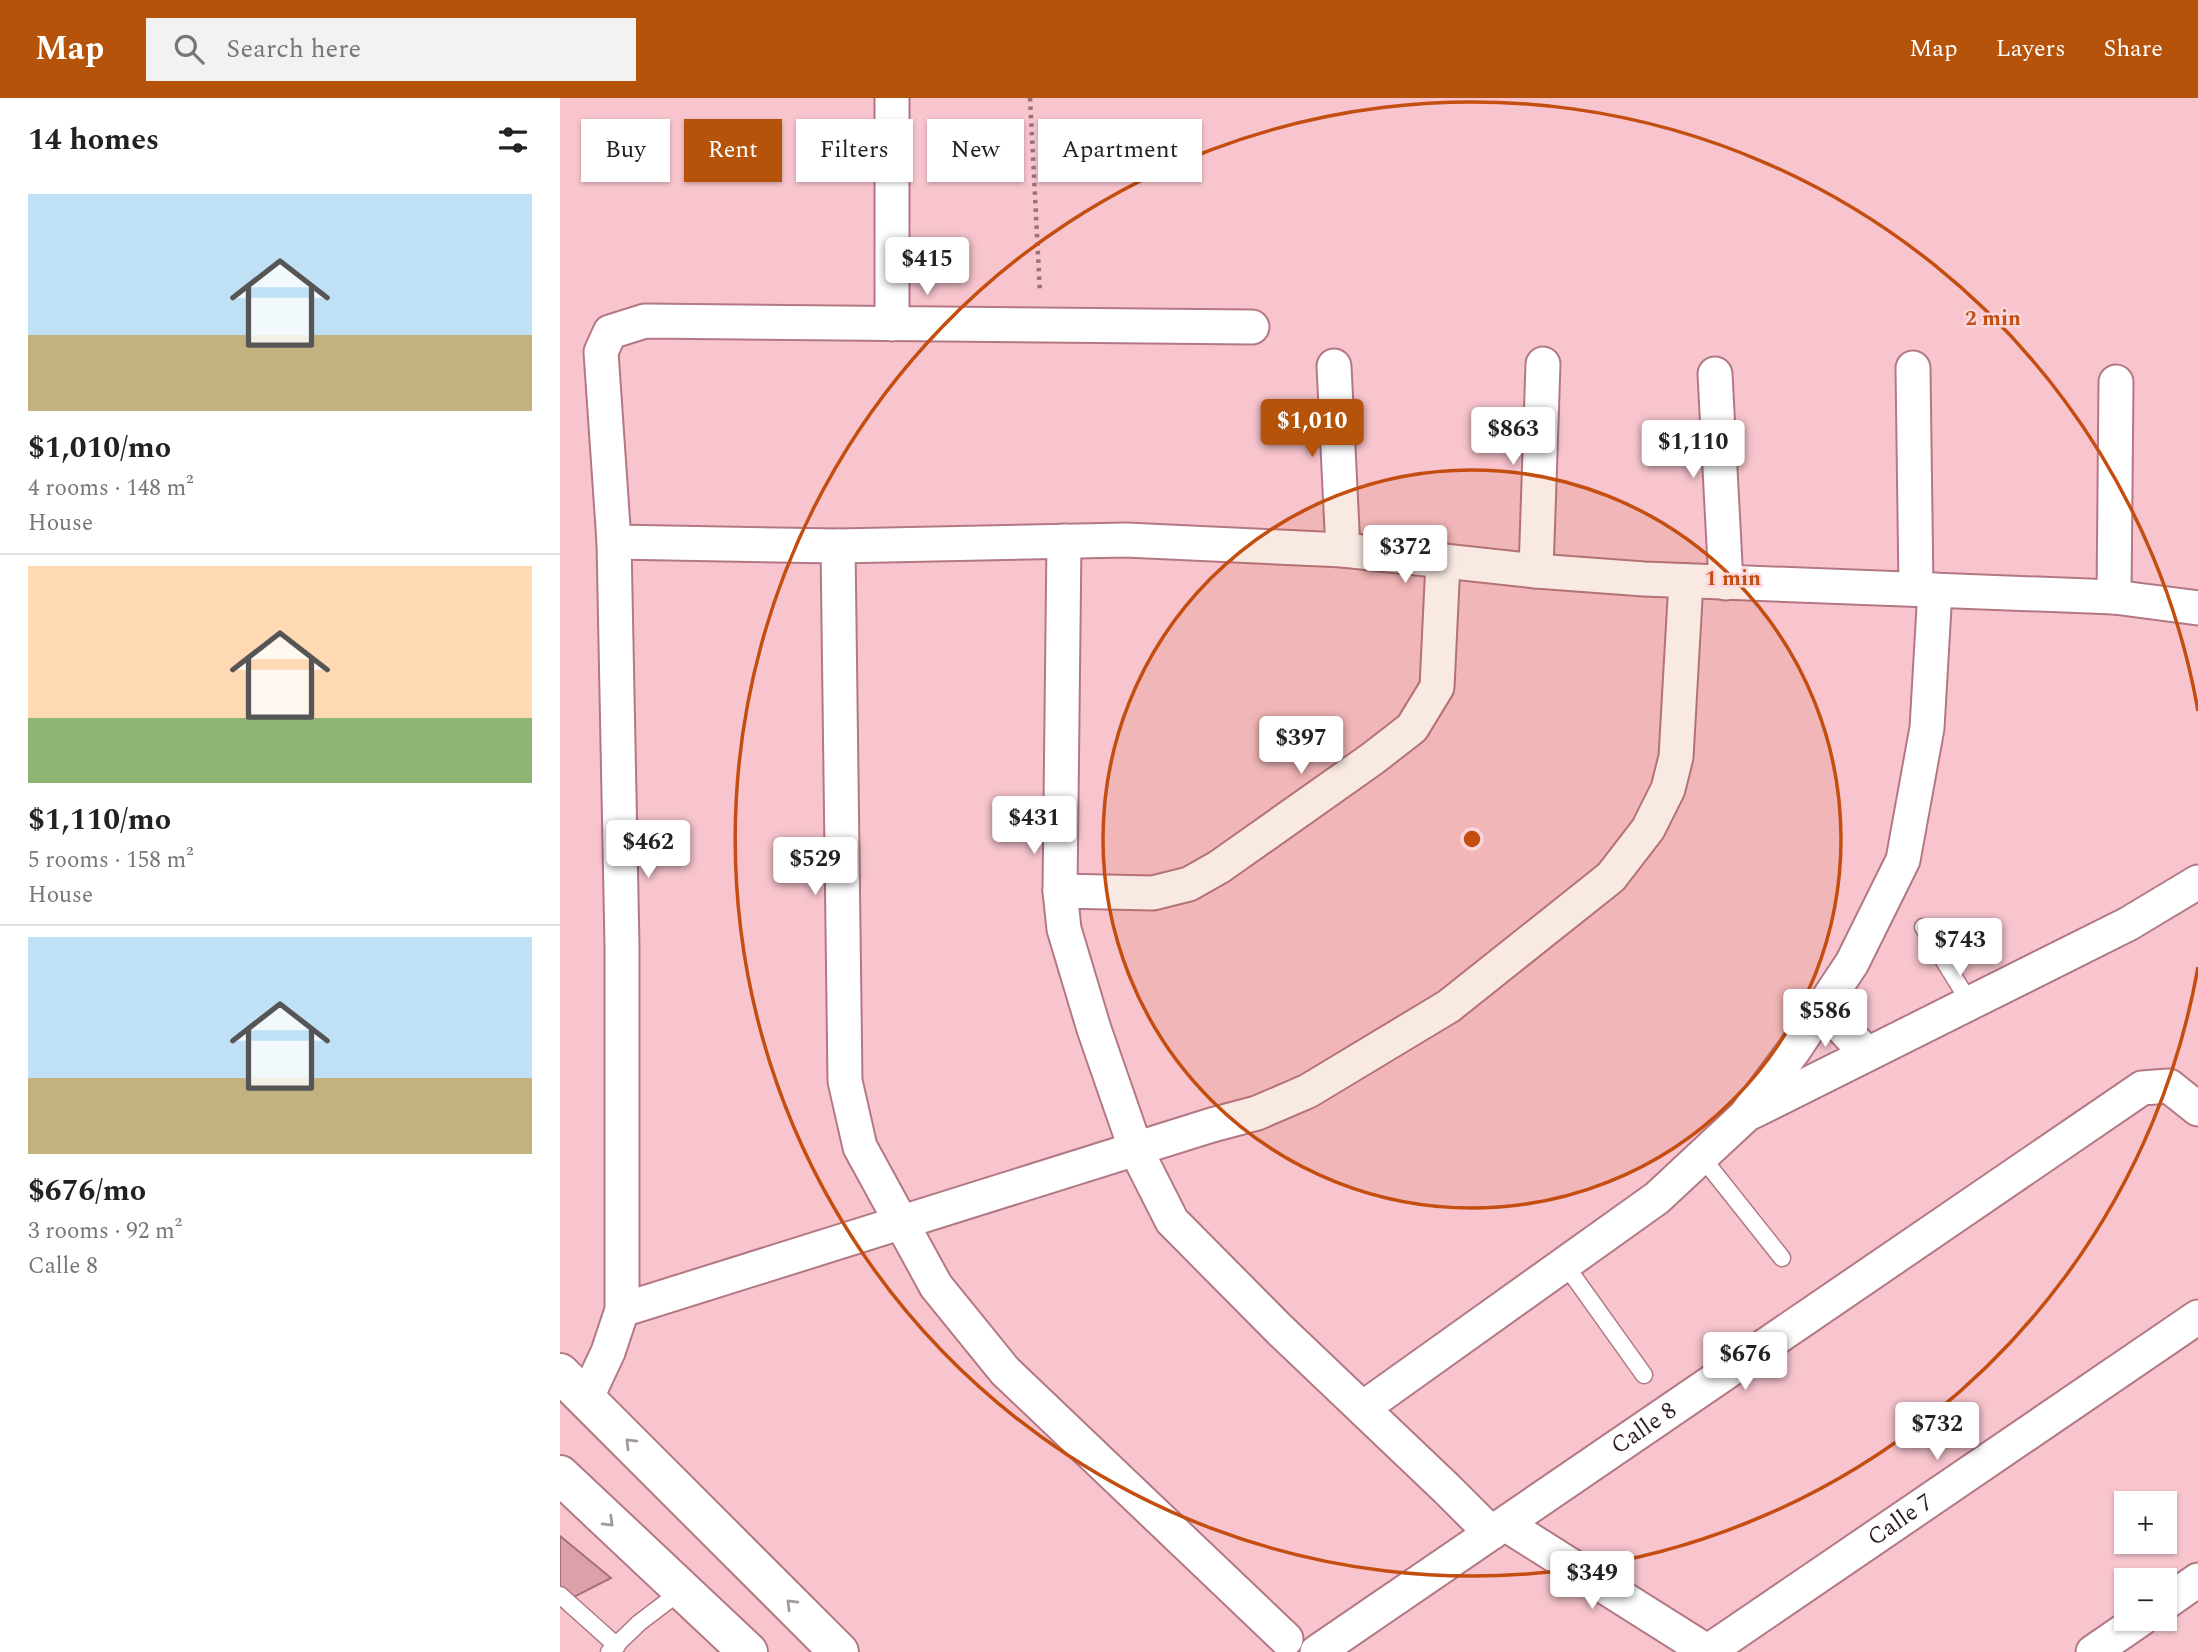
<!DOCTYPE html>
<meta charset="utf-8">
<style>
body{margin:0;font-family:Spectral,serif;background:#f2f2f2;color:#222;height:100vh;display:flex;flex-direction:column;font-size:26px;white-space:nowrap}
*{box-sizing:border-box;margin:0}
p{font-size:23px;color:#767676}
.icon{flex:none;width:38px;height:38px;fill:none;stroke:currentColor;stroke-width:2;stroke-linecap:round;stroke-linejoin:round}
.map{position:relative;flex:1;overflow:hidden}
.panel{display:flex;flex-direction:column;background:#fff;width:560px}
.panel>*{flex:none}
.hud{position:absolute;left:21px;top:21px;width:665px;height:63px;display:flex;gap:14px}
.tools{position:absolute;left:1554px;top:1393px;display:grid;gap:14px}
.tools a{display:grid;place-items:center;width:63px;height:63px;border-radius:0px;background:#fff;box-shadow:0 2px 5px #0004;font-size:35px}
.price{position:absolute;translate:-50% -60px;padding:0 16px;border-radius:7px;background:#fff;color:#222;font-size:23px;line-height:46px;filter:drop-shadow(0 2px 4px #0008)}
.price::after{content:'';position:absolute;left:50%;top:42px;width:21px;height:16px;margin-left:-10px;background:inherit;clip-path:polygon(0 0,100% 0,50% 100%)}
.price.active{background:#b45309;color:#fff}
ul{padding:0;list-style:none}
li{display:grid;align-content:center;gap:14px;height:371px;padding:0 28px}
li+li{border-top:2px solid #e0e0e0}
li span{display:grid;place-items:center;height:217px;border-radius:0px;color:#555}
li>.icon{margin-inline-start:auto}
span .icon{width:126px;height:126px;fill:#fffc;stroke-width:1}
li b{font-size:30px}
h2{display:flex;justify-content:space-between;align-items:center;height:84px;padding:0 28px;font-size:30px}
.pill{padding:0 24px;border-radius:0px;background:#fff;box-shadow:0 2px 5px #0004;font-size:24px;line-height:63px}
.pill.active{background:#b45309;color:#fff}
header{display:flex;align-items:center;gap:42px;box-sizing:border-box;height:98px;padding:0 35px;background:#b45309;color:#fff}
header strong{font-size:33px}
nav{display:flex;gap:38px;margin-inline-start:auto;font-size:24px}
.search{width:490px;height:63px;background:#f2f2f2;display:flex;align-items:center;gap:18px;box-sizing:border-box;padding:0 24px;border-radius:0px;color:#767676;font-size:26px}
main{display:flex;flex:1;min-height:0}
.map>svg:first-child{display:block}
.building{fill:#dca0ab;stroke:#a66e79;stroke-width:2}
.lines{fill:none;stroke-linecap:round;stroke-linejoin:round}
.service-casing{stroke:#b27883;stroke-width:19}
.minor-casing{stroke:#b27883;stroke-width:37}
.primary-casing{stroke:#b27883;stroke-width:42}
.path{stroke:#977279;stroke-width:4.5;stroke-dasharray:3.5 5;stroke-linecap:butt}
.service{stroke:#fff;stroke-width:16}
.minor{stroke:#fff;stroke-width:33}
.primary{stroke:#fff;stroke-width:38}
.oneway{stroke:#a4999c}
.ring{fill:none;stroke:#c44d10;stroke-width:3.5}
.labels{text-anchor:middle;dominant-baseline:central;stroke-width:5;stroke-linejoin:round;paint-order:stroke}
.street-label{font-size:24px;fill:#341d22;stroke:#fdd6dd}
.centre{fill:#c44d10;stroke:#fdd6dd;stroke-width:3.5}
.ring-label{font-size:21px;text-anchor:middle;font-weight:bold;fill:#c44d10;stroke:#fdd6dd;stroke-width:5;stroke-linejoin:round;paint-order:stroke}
</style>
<header>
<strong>Map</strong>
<div class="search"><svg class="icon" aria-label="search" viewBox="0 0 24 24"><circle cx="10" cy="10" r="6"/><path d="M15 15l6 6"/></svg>Search here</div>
<nav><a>Map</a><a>Layers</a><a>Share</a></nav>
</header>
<main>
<section class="panel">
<h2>14 homes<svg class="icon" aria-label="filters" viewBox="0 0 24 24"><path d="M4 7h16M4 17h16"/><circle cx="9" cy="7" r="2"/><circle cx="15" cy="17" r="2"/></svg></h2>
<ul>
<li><span style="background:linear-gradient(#bfe0f5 65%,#c2b280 0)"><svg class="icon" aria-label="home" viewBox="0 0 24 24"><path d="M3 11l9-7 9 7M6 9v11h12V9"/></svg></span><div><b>$1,010/mo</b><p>4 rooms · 148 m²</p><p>House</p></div></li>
<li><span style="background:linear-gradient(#ffd9b3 70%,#8fb573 0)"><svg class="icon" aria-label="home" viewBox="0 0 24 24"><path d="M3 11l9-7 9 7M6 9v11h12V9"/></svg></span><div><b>$1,110/mo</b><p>5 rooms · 158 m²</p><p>House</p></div></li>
<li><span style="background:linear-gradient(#bfe0f5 65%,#c2b280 0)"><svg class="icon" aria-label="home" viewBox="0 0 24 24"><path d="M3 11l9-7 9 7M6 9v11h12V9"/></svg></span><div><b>$676/mo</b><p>3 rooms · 92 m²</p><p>Calle 8</p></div></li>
</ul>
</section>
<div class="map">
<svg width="1638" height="1554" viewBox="0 0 1638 1554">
<rect width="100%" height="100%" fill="#f8c5ce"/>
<path class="building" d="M0,1438L51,1480L0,1506Z"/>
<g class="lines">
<g class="service-casing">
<path id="service" d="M1363,829L1410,905
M1141,1058L1222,1160
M1004,1165L1084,1277
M0,1497L57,1548
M49,1554L79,1525L121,1493"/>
</g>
<g class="minor-casing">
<g id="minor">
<path d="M332,0V226"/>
<path d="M774,268L783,452"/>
<path d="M1353,270L1356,491"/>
<path d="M1155,276L1166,485"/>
<path d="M504,443L500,793L504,831L534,931L576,1052L612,1123L720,1232L887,1391L931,1435"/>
<path d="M54,444L278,448L566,442L783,452L976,473L1084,481L1554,499L1638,510"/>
<path d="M278,448L285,983L300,1049L376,1188L445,1273L726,1541"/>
<path d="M976,473L983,266"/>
<path d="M1554,499L1556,284"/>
<path d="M500,793L593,795L629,786L659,769L812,661L852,630L877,589L883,464"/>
<path d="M1263,909L1307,956"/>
<path d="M1192,1014L1568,826L1638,784"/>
<path d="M62,1212L652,1027L697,1015L748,993L889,908L1051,779L1088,731L1108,691L1116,659L1126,483"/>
<path d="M26,1301L48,1254L62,1212V848L54,444L41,254L50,234L85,223L692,229"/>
<path d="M803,1310L1097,1100L1185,1018L1234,952L1292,865L1343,762L1367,630L1375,492"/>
<path d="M945,1426L1148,1554"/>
<path d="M1605,1505L1638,1482"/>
<path id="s1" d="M757,1554L1582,990L1609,988L1638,1011"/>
<path id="s2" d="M1147,1554L1638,1219"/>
<path d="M1533,1554L1581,1521"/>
</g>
</g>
<g class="primary-casing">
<path id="primary" d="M0,1275L279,1554
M0,1377L188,1554"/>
</g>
<path class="path" d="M470,0L480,195"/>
<use href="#service" class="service"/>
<use href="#minor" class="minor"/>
<use href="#primary" class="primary"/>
</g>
<defs><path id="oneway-chevron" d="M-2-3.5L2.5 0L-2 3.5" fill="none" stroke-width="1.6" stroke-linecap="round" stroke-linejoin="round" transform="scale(1.75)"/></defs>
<g class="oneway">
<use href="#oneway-chevron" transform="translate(70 1345) rotate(-135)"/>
<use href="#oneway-chevron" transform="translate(49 1424) rotate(44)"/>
<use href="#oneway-chevron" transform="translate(231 1506) rotate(-135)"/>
</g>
<circle cx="912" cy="741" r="369" fill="#c44d10" fill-opacity=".12"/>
<g class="ring">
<circle cx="912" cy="741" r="369"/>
<path d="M1638 869A737 737 0 1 1 1638 613"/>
</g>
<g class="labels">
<g class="street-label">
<text stroke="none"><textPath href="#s1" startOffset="396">Calle 8</textPath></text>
<text stroke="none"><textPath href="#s2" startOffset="234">Calle 7</textPath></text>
</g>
</g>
<circle cx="912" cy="741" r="10" class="centre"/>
<g class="ring-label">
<text x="1433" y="227">2 min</text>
<text x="1173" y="487">1 min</text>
</g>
</svg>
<div class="tools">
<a>+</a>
<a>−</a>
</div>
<b class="price" style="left:367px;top:199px">$415</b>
<b class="price active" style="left:752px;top:361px">$1,010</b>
<b class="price" style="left:953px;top:369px">$863</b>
<b class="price" style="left:1133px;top:382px">$1,110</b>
<b class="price" style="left:845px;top:487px">$372</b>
<b class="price" style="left:741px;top:678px">$397</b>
<b class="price" style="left:474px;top:758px">$431</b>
<b class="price" style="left:88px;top:782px">$462</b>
<b class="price" style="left:255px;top:799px">$529</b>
<b class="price" style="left:1400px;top:880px">$743</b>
<b class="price" style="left:1265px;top:951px">$586</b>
<b class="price" style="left:1185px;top:1294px">$676</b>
<b class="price" style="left:1377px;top:1364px">$732</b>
<b class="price" style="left:1032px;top:1513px">$349</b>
<div class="hud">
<a class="pill">Buy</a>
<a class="pill active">Rent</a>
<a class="pill">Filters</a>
<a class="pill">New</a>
<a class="pill">Apartment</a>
</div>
</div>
</main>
